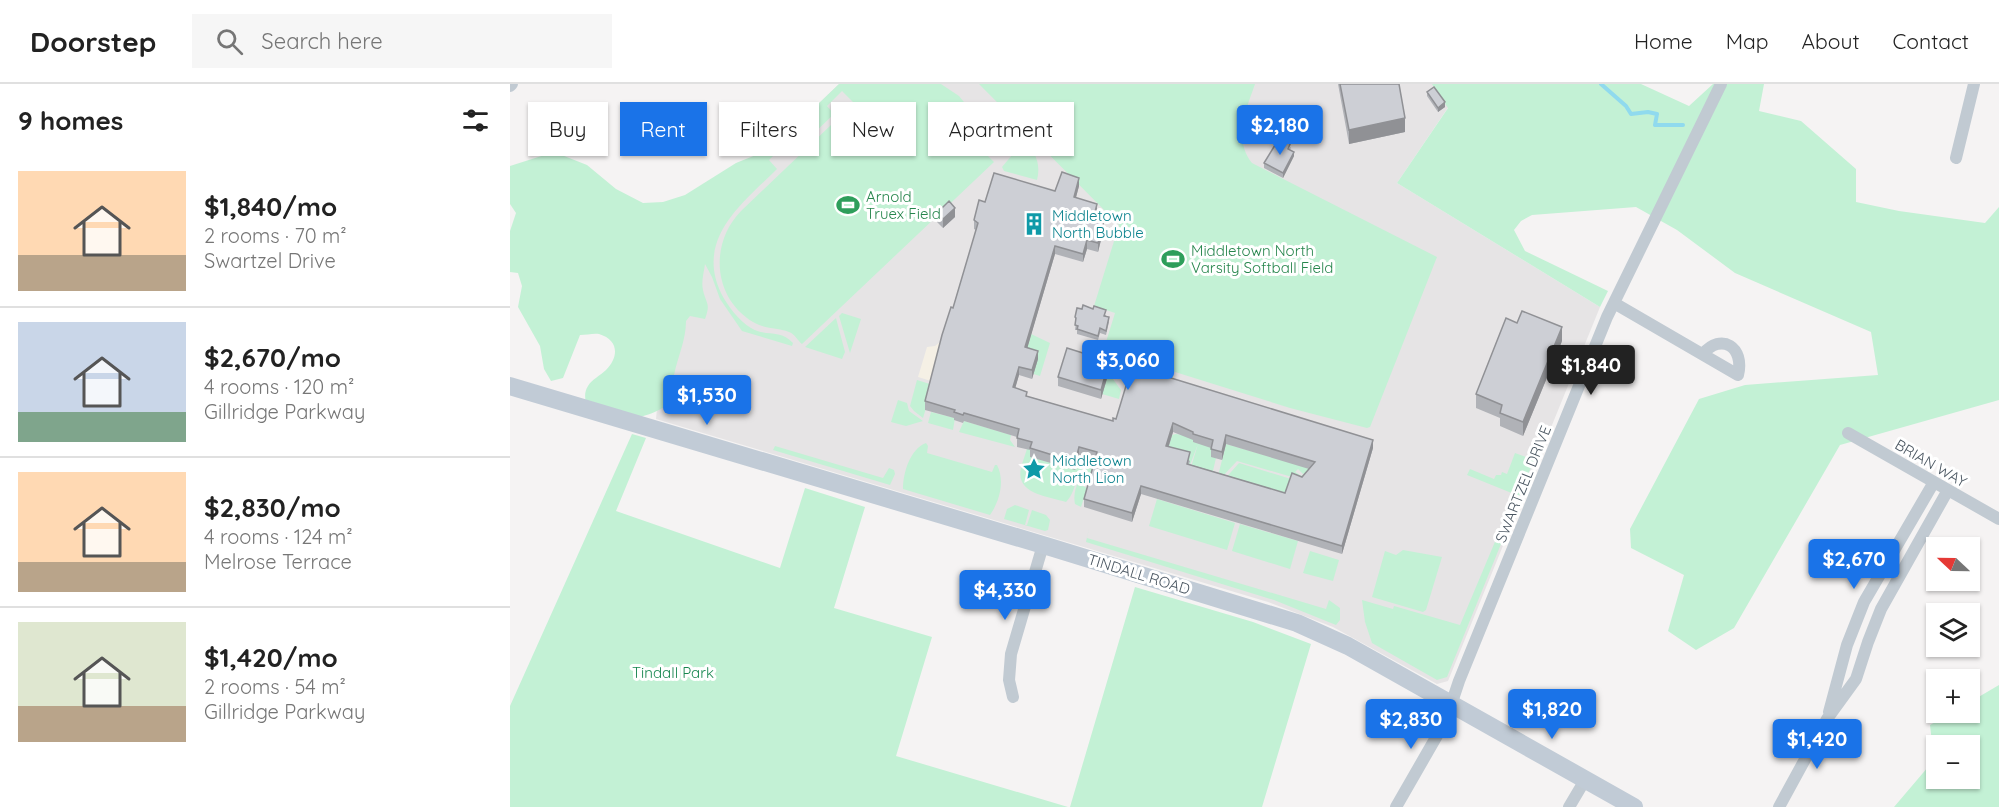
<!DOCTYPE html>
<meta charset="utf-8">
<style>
body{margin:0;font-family:Quicksand,sans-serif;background:#f6f6f6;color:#222;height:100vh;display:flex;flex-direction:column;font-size:22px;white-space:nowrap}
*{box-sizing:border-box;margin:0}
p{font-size:20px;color:#767676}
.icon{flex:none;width:33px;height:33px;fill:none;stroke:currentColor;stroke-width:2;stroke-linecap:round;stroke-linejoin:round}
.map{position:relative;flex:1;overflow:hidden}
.panel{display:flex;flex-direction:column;background:#fff;width:510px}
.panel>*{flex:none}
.guide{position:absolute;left:18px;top:18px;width:570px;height:54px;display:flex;gap:12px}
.needle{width:39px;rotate:292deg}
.controls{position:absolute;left:1416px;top:453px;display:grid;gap:12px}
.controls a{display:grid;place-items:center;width:54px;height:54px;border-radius:0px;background:#fff;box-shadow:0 2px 4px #0004;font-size:30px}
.price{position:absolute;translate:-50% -51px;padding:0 14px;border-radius:6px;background:#1a73e8;color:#fff;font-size:20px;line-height:39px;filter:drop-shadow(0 2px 3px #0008)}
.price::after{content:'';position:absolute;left:50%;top:36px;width:18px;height:14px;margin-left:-9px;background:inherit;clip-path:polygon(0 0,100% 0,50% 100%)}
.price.selected{background:#222;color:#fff}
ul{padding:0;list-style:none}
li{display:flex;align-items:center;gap:18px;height:150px;padding:0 18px}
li+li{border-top:2px solid #e0e0e0}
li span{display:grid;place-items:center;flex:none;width:168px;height:120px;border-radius:0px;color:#555}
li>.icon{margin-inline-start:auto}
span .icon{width:72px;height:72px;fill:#fffc;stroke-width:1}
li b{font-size:26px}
h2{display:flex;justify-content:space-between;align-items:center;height:72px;padding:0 18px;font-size:26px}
.pill{padding:0 21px;border-radius:0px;background:#fff;box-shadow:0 2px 4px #0004;font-size:21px;line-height:54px}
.pill.selected{background:#1a73e8;color:#fff}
header{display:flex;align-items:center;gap:36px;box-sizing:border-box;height:84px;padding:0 30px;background:#fff;border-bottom:2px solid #e0e0e0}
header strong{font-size:28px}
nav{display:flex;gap:33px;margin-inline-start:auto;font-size:21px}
.search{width:420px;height:54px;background:#f6f6f6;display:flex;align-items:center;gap:15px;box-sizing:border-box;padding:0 21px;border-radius:0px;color:#767676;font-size:22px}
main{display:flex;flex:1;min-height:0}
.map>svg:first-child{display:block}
.education{fill:#e6e4e5}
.green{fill:#c3f1d5;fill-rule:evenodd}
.sand{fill:#f5f0e5}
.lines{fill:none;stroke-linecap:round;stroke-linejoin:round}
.stream{stroke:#90daee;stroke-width:4}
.street{stroke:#c1cad2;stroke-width:12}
.secondary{stroke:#c1cbd6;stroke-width:18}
.wall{fill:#b0b2b7;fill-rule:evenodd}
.shaded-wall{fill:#909195}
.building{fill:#cdcfd5;stroke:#909195;stroke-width:1.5;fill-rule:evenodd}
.labels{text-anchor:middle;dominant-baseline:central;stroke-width:6;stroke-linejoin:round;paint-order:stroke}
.leisure-label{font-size:15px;fill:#27864d;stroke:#fff;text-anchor:start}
.culture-label{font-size:15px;fill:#0d838f;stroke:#fff;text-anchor:start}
.street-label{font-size:15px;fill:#4a5661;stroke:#fff}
.park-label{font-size:15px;fill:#17864f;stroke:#fff}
</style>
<header>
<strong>Doorstep</strong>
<div class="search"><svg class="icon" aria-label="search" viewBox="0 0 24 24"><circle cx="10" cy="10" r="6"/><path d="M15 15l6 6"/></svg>Search here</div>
<nav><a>Home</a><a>Map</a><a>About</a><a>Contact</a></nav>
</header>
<main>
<section class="panel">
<h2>9 homes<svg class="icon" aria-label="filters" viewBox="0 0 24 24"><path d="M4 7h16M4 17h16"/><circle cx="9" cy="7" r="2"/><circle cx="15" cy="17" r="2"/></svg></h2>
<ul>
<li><span style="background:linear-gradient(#ffd9b3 70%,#b9a48a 0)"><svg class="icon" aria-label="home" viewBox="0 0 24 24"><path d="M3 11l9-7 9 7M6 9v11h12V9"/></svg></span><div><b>$1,840/mo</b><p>2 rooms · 70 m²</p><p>Swartzel Drive</p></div></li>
<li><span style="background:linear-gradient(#c9d6e8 75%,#7fa58c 0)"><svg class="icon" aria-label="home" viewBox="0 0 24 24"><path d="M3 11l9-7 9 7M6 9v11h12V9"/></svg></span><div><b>$2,670/mo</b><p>4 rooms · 120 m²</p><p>Gillridge Parkway</p></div></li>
<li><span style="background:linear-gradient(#ffd9b3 75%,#b9a48a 0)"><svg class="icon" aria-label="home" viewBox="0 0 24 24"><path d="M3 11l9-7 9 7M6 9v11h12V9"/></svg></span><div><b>$2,830/mo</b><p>4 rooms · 124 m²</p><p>Melrose Terrace</p></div></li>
<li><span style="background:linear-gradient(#dfe7d0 70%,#b9a48a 0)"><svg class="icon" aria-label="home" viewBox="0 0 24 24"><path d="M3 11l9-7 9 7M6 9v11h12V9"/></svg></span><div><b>$1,420/mo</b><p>2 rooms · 54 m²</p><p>Gillridge Parkway</p></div></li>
</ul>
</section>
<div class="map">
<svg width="1489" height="723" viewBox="0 0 1489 723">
<rect width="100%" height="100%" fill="#f5f3f3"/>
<path class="education" d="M329,0H954L887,99L1090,223L938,597L927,600L823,543L758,518L146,335L163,160Z"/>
<path class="green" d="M329,0H431L449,12L458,23L468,44L469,63L484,78L292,260C288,257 284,249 279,248C267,243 257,246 243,238C203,214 199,160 231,127L344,19L332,7L317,22L324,30L301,52L290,40L265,64L268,67L259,76L267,85C233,119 185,154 211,209C217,221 229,237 241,244C255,253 271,245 283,259L282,262L232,247L210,215L202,193L195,180C194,188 191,198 193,206C196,220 201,219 195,235L180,232L176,237C176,256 168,272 164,291C163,299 168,305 164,313C160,324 131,335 120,334C105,331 90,325 76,320C75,314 74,308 78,302C82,295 90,292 96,286C109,273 109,256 89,250C84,249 76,251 70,251L53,294L41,297L34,285L30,262L8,223L12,202L8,189L0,188V147L6,129L0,120V82L44,68L77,81L106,105L133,119L153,118L175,111L226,79L261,65Z
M469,0H745C736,26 723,55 742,79L927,173L860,343L857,344L780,324L649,283L631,270L596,258L605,229L584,222L609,141Z
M922,0H1131L1179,22L1203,0H1254L1249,27L1291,37L1346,85V118L1389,127L1475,139L1489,123V316L1330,361L1224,544L1186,566L1158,547L1174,491L1121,464L1120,445L1189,315L1235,301L1368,291L1361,248L1225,189L1167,146L1126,123L1022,131L1011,137L1004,146L1015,167L1098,207L1090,223L887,99L938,24Z
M514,57C526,67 531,81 527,96L494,87L492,83Z
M332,229L351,235L340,269L329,232Z
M326,234L335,268L332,275L295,263Z
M521,250L540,259L530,292L511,286Z
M562,266L594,276L597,287L611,306L609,315L592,310Z
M407,296L423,301L413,334L404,327L400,322Z
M388,316L397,319L399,327L413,337L396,342L381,338Z
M421,328L445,334L443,346L418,339Z
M454,337L501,351L500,356L505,363L449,348Z
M122,350L136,354L106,427L270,484L295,404L355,423L324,524L422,553L386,672L558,723H0V622Z
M666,350L710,357L702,391L681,383L688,360L680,381H653L662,351Z
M520,356L565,386L569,371L586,376C564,380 569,406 556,418C538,412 505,410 511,384L516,385V389L525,391L528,381L519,378L518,381L512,380Z
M416,359L418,362L417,369L482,388L485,381H487C495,396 490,417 480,431L393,405C393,389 400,365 416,359Z
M716,360L802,385L793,390L788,385L785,388L790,391L782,393L727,377L712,393L708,392Z
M265,362L373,394L379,384L384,386L385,390L380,401L263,366Z
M1005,369L1024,376L1009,412L957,391L960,385L984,395L986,391H991L992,388L997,390Z
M729,379L781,395L793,391L787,414L713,397Z
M579,382L586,383L579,392V395L575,396L573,402L577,404L571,423L565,420C562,407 570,391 579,382Z
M647,415L725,439L717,466L639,442Z
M505,421L519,426L515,441H517L522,426L536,431L540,436L538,446L535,447L494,435L497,425Z
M730,440L788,457L780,485L722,467Z
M579,444L577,454L816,525L819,516L830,524V536L826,541L764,516L576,458Z
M990,450L993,452V455L937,593L927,596L862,559L855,538L852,516L883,525L884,522L950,541L987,453Z
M893,466L932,473L916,526L913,528L862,513L875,467L886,471Z
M800,467L829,476L823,497L793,489Z
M625,503L743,538L801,560L752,723H560Z
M1489,601V723H1384L1424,676L1420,641L1441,629L1460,628V618ZM1426,662H1460V694H1426Z"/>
<path class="sand" d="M430,258L432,259L421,297L408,293L417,263L425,262Z"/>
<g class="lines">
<path class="stream" d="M1091,0L1116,22L1121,30L1138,28L1147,30L1145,41H1173"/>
<path class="street" d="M0,2L2,0
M1446,74L1464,0
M1104,219L1228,291C1235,263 1211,248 1193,270
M1338,349L1489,435
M503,613L499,596L501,570L533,461
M1319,628L1337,561L1354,518L1424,398
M886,723L936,636L949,597L1097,233L1211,0
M1059,723L1075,696
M1269,723L1317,635L1346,595L1358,558L1371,525L1438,406"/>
<path class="secondary" d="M0,302L543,464L787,539L838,562L1124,723"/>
</g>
<path class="wall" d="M828,0H889L895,48L839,60Z
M917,8L935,23L928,28L917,12Z
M781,63L780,66L784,72L773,94L754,84V79Z
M569,102L566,113L587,128L586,133L594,144L588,168L577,165L573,178L545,170L517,264L528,275L522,295L509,291L505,304L517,312L603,337L606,335L622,282L863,364L832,470L631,410L622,438L574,423V415L585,376L569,371L565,386L520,373V366L507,363V353L454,337L453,339L444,336V334L415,326V317L466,146L464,145V136L475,118L545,107ZM663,348L683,356V358L701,364V373L712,376L716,360L799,385L792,393L775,409L679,380L680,377L659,362Z
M427,129L445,133L433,144L427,138Z
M596,231V232L599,238L596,251L590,249L588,256L567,250V246H565L566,238H565V233Z
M1052,257L1013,352L990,342V334L966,324V310Z
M576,272L584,277L598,291L591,315L548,302V293Z"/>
<path class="shaded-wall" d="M935,18V23L928,28V24Z
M895,34V48L839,60V46Z
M784,68V72L773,94V89Z
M569,94V102L564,121V113Z
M587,120V128L584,140V132Z
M445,124V133L433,144V135Z
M594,135V144L588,168V159Z
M577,156V165L573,178V170Z
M545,162V170L515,272V263Z
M1052,243V257L1013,352V338Z
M528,267V275L522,295V286Z
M598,281V291L591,315V306Z
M509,283V291L503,312V303Z
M663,339V348L656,370V362Z
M716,351V360L712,376V368Z
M863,356V364L832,470V462Z
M569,363V371L565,386V378Z
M631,402V410L622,438V429Z"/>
<path class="building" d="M830,0H889L895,34L839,46Z
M924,3L935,18L928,24L917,8Z
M770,53L781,58L778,65L784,68L773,89L754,79Z
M552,88L569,94L564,113L587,120L584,132L594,135L588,159L577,156L573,170L545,162L515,263L528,267L522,286L509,283L503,303L517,308L516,312L603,337V334L606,335L622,282L863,356L832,462L631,402L622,429L574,415L587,368L569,363L565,378L520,364L522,358L507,354L509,345L454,329L453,331L444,328L445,326L415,317L432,251L441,223L443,224L468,139L464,136L469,116L475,118L484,89L545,107ZM663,339L683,348V350L703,356L701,365L712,368L716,351L805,378L792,393L782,389L775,409L677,380L680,368L656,362Z
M439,117L445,124L433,135L427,129Z
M573,221L583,225L584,222L596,226L594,232L599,233L596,247L590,244L588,252L567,245L568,242L565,241L566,234L565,233L567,224L572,225Z
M1012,227L1052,243L1013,338L990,329L992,321L966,310L996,234L1007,239Z
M557,264L576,270L575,272L584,275V277L598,281L591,306L548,293Z"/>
<defs>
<g id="stadium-bare" transform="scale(1.8)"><path d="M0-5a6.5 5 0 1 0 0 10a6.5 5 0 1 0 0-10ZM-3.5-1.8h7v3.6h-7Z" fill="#2e9e5b" stroke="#fff" stroke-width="2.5" paint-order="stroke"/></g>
<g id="building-bare" transform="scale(1.8)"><path d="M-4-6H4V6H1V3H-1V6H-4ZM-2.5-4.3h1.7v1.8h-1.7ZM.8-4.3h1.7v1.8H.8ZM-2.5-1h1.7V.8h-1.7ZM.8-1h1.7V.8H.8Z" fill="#0f9aa8" stroke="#fff" stroke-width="2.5" paint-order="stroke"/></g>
<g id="sight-bare" transform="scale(1.8)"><path d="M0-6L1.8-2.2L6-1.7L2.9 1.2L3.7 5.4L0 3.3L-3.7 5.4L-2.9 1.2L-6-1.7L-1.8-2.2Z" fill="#0f9aa8" stroke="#fff" stroke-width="2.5" paint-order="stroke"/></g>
</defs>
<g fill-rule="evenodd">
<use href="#stadium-bare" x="338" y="121"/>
<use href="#building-bare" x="524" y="140"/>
<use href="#stadium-bare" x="663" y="175"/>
<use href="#sight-bare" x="524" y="385"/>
</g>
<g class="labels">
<g class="leisure-label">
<text x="356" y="112">Arnold<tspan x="356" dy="17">Truex Field</tspan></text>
<text x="681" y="166">Middletown North<tspan x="681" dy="17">Varsity Softball Field</tspan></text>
</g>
<g class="culture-label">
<text x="542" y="131">Middletown<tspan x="542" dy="17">North Bubble</tspan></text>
<text x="542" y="376">Middletown<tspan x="542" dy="17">North Lion</tspan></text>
</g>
<g class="street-label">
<text transform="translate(1421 379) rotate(30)">BRIAN WAY</text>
<text transform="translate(1013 400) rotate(-68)">SWARTZEL DRIVE</text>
<text transform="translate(629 490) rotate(17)">TINDALL ROAD</text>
</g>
<g class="park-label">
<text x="163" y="588">Tindall Park</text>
</g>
</g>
</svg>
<div class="controls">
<a><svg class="needle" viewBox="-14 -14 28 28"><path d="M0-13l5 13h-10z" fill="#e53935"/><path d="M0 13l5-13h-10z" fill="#767676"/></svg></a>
<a><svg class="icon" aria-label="layers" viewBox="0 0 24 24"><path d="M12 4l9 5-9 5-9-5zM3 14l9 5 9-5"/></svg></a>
<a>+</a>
<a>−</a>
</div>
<b class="price" style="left:770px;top:72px">$2,180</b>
<b class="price" style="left:618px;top:307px">$3,060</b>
<b class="price selected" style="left:1081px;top:312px">$1,840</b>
<b class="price" style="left:197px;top:342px">$1,530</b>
<b class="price" style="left:1344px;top:506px">$2,670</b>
<b class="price" style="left:495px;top:537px">$4,330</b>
<b class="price" style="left:1042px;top:656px">$1,820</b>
<b class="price" style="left:901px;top:666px">$2,830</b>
<b class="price" style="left:1307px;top:686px">$1,420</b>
<div class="guide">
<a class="pill">Buy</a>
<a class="pill selected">Rent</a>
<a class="pill">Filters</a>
<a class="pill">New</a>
<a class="pill">Apartment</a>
</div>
</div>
</main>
